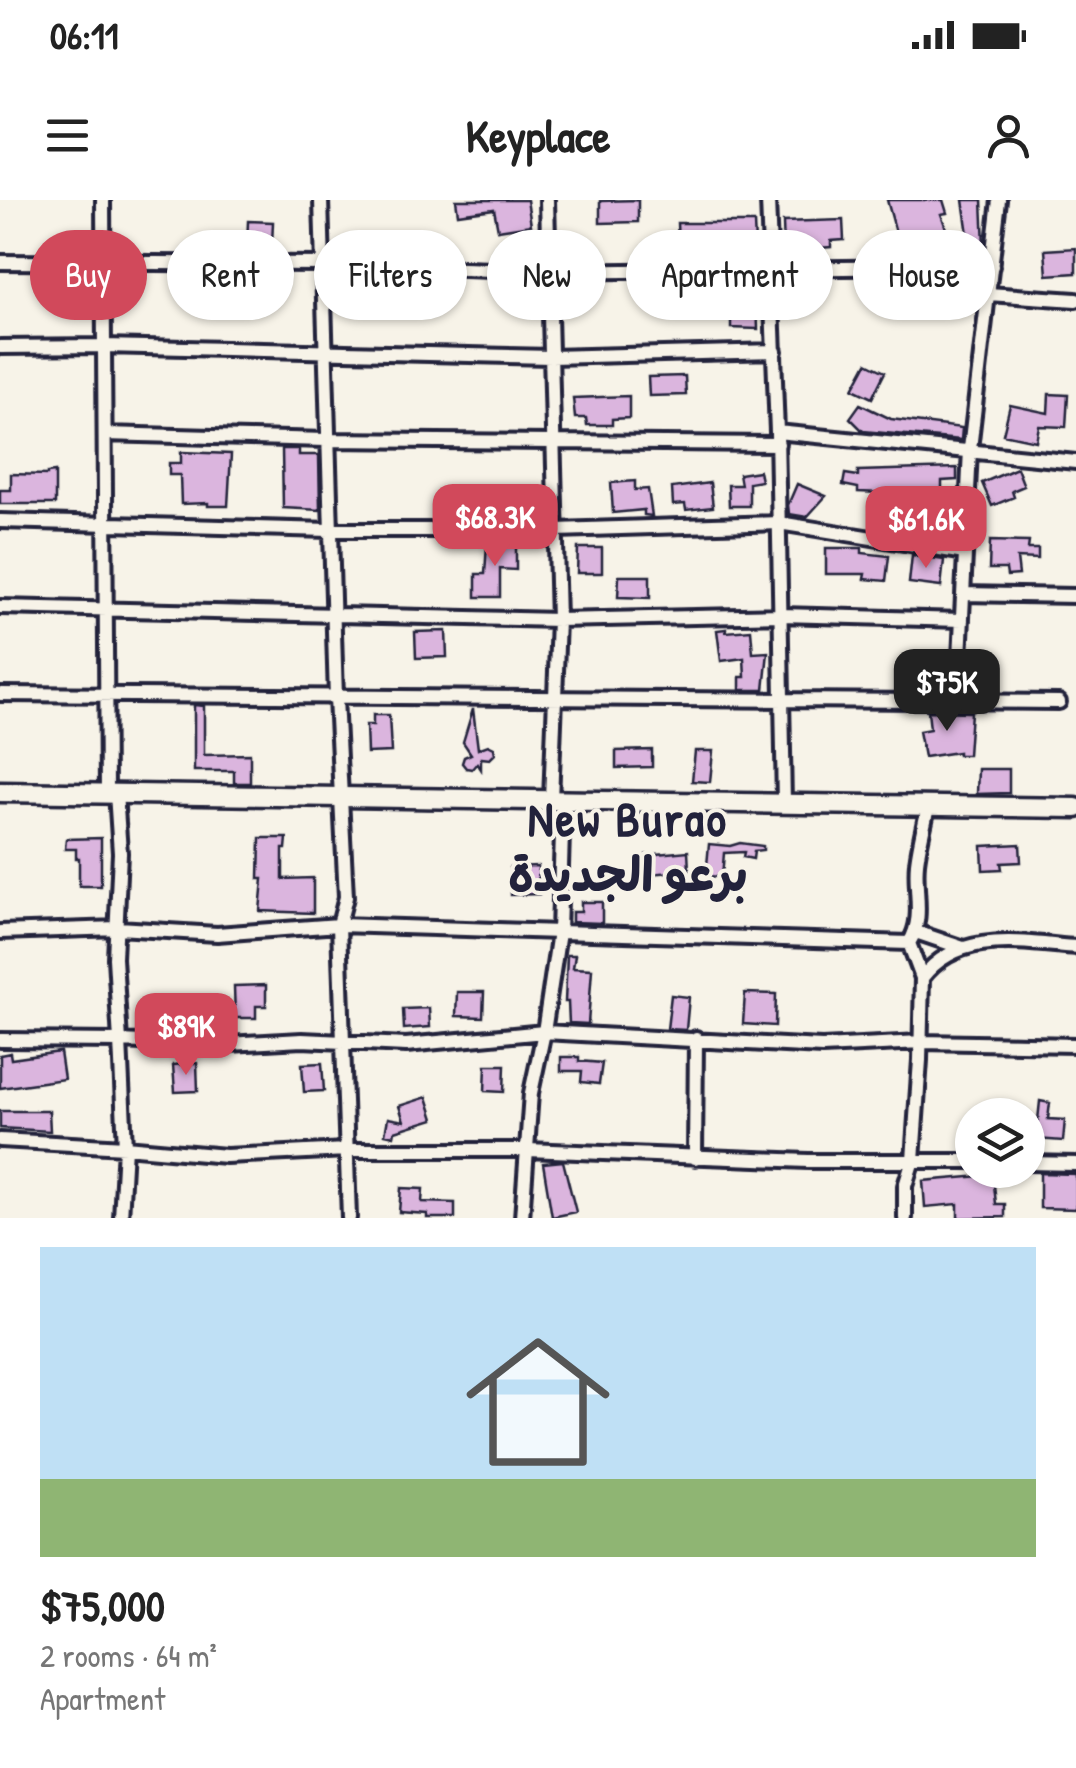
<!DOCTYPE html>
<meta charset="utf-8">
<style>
body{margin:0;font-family:"Patrick Hand","Playpen Sans Arabic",sans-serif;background:#f2f2f2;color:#222;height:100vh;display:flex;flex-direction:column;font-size:38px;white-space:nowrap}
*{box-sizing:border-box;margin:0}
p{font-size:32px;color:#767676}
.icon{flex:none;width:55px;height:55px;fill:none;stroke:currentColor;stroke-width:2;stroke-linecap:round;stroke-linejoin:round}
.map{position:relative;height:1018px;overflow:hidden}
.side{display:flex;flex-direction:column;background:#fff;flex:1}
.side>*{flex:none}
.top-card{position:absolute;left:30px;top:30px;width:1018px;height:90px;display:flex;gap:20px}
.fabs{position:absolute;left:955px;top:898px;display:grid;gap:20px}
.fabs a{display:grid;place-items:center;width:90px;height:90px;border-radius:50%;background:#fff;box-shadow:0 2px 8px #0004;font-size:50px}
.price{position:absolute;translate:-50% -85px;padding:0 22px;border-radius:20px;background:#d1495b;color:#fff;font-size:32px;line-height:65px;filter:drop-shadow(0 2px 5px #0008)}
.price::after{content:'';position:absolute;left:50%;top:60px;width:30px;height:22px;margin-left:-15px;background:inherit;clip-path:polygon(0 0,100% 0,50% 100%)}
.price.active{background:#222;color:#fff}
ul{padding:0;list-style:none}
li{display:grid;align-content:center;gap:20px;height:530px;padding:0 40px}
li+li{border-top:2px solid #e0e0e0}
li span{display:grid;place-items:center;height:310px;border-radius:0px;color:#555}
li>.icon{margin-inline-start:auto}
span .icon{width:180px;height:180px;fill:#fffc;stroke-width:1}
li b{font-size:42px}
.chip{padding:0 35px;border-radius:45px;background:#fff;box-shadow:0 2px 8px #0004;font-size:35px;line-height:90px}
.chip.active{background:#d1495b;color:#fff}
.status{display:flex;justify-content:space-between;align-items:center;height:70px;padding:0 50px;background:#fff;direction:ltr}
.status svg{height:28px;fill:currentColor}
header{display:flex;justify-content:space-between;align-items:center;height:130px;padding:0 40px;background:#fff;font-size:45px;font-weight:700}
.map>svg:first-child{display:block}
.building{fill:#dbb5de;stroke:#22223b;stroke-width:2.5}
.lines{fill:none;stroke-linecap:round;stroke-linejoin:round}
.minor-casing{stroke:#22223b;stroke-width:20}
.highway-casing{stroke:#22223b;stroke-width:25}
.minor{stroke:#f7f3e8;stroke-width:12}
.highway{stroke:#f7f3e8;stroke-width:18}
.labels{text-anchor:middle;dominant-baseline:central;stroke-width:8;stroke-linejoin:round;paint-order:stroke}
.district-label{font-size:48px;font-weight:bold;letter-spacing:2.5px;fill:#22223b;stroke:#f7f3e8}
</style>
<div class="status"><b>06:11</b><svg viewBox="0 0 49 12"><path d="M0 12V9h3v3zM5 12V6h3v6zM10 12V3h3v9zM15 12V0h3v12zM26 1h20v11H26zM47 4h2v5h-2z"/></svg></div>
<header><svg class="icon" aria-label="menu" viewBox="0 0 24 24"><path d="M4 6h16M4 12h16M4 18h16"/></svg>Keyplace<svg class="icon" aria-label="person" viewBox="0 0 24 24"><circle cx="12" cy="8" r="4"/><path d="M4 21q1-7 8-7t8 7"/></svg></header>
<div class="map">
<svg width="1076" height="1018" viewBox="0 0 1076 1018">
<rect width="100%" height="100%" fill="#f7f3e8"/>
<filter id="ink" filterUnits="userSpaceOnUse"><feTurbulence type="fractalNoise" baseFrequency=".01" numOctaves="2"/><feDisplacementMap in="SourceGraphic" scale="20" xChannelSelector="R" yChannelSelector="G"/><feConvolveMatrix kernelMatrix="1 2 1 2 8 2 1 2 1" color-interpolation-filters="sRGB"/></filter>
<g filter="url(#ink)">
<path class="building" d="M456,0H527L531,25L498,30L494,9L458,14Z
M638,0V22L600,23V1Z
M887,0H943L947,13L941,14L948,34L923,43L921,35L898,40Z
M963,0H982L984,46L970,48Z
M843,20L844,40L831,41V47L784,51L783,22Z
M248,21L273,22L272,45H247Z
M677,23H754L755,45L717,47V51H708V42L678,43Z
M1076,48V73L1047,75L1045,50Z
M756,79L758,129L731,128V109L692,110L691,88L740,87L739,80Z
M867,163L885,172L872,198L853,189Z
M685,176L686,195L649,196L648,177Z
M1049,194L1068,195L1066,227L1039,226L1036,241L1003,234L1010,205L1048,213Z
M629,196V218L612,219V225H587L586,218H575L573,198Z
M860,204L891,219L962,228L961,240L863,231L850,218Z
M282,249H299V255H319L320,310L283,308Z
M181,252L231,254L228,306H208V303L181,304L180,275H169V263H181Z
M957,268V280L942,281V309H917V302H907V294L858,292V288L843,285L845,274L858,276V271Z
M1017,268L1024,286L1012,291L1014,297L992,306L982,283Z
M759,271L761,281L749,283V306H729L728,285H741L739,274Z
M55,272V304H0V290H11V274L47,275V273Z
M635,281V290L648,289L652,316L644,315V310L613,313L611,283Z
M710,283L713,307L686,310L685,304L673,305L672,288Z
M797,284L826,296L807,317L789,314L788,305Z
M990,341L1029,342L1028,349H1038V359L1017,358L1019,375L1007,376L1006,369H989Z
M487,344L516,345V370L500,369V397H476V374H485Z
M578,348H602V373H577Z
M826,348H862V353L889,356L886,381L864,379L865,374H826Z
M912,355L944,360L941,387L909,383Z
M619,376H650V398L618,397Z
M726,429V432L751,430L753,453L768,452L764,490H740V477H745L744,458L721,461L717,430Z
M446,431L447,457L416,458L415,432Z
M935,461V480H908V462Z
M194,505L204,506V555L250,554V583H234V571H194Z
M473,509L478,549L488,545L494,548L495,554L490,559L481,558V569L477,563L472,569L466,568L462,563L464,557L471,554L463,542Z
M928,511L971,512L968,555H958V552L924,557L919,531L930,529Z
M373,515H389L391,552L367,553L366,525H373Z
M652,550V567L616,568V551Z
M695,551H713L710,582L692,581Z
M978,569H1009V593L977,594Z
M101,638V686H79V658H76V649H65L66,639Z
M260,638H287L286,649H283V679L313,678V713L260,711L263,679H259Z
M740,643L763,646V650L754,651L753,659L743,657L744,652L724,653L722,677L706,676L709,644L730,646Z
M1020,644L1021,662L1001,663L1002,669L983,670L982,646Z
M688,651L689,671L647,674L646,655Z
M538,666L539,694L511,695L510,667Z
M581,702H602V723L572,722V712H581Z
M567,755H575L573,768L592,769L588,824L569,823L568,802H565Z
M266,785V806H256V818H235L234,786Z
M457,792H484L483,817L456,816Z
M745,793L776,794L775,826L743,824Z
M671,795L689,797L686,830L667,829Z
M429,808L430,827L404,829L403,809Z
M60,852L64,879L0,888V855L10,853L11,859Z
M561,857H579V861L602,863L599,884L581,882L582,871H561Z
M197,863L198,891L175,892L173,865Z
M322,863L324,891L304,892L302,864Z
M486,865H505L504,892L485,891Z
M427,897L434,919L395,931L394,936L385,934L388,918L404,921L399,906Z
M1040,901L1050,903L1048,919L1065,920L1063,941L1036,939Z
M0,911H49L50,931L0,928Z
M563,961L576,1012L552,1017L543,963Z
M1040,973L1076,974V1009L1040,1008Z
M993,975L996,1004H1005V1017L958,1018V1004L925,1007L923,981Z
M401,988L423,989L422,1002L455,1003V1018H427V1014L399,1012Z"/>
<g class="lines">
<g class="minor-casing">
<path id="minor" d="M103,0L107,593
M321,0L336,498L346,697L339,725L349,1018
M547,0L558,420L551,600
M768,0L777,232L784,603
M0,62L321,64L549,72L992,66
M988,94L1076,100
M0,147L104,146L551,157L775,151
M777,232L1076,262
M105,234L326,240L778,244
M0,321L330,330H556L779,323L965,353
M964,394L1076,396
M0,407L558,420L781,415L962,420
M0,494L1059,502
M958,501L970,249L999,0
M0,732L118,728L217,734L339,725L909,743
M916,732L963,748
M922,778C959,729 1023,743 1076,747
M0,840L120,841L115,758L120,653L116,593
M0,940L125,947L226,956L346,950H527L808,961H972
M695,958L696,838
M1028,963L1076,964
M121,1018L125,947L120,841L209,845L302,840L406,845L544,832L822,847L921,842L1076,845
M522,1018L531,893L544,832L559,732L563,600
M905,1018V986L913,960L920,860L922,778L909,743C925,718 914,691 917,663C919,645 924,626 928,607"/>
</g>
<g class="highway-casing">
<path id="highway" d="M0,592L1076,608"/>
</g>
<use href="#minor" class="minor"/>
<use href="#highway" class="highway"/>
</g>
</g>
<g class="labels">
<g class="district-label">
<text x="628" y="618">New Burao<tspan x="628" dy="55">برعو الجديدة</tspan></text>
</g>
</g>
</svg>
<div class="fabs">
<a><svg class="icon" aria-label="layers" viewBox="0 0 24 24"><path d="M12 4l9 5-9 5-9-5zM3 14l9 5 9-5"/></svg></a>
</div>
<b class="price" style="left:495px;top:369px">$68.3K</b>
<b class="price" style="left:926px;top:371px">$61.6K</b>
<b class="price active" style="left:947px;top:534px">$75K</b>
<b class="price" style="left:186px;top:878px">$89K</b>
<div class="top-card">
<a class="chip active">Buy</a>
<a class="chip">Rent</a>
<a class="chip">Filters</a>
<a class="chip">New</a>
<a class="chip">Apartment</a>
<a class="chip">House</a>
</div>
</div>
<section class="side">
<ul>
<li><span style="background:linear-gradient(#bfe0f5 75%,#8fb573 0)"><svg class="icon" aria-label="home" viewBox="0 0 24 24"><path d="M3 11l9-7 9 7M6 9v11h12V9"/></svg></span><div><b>$75,000</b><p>2 rooms · 64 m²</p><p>Apartment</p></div></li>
</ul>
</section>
